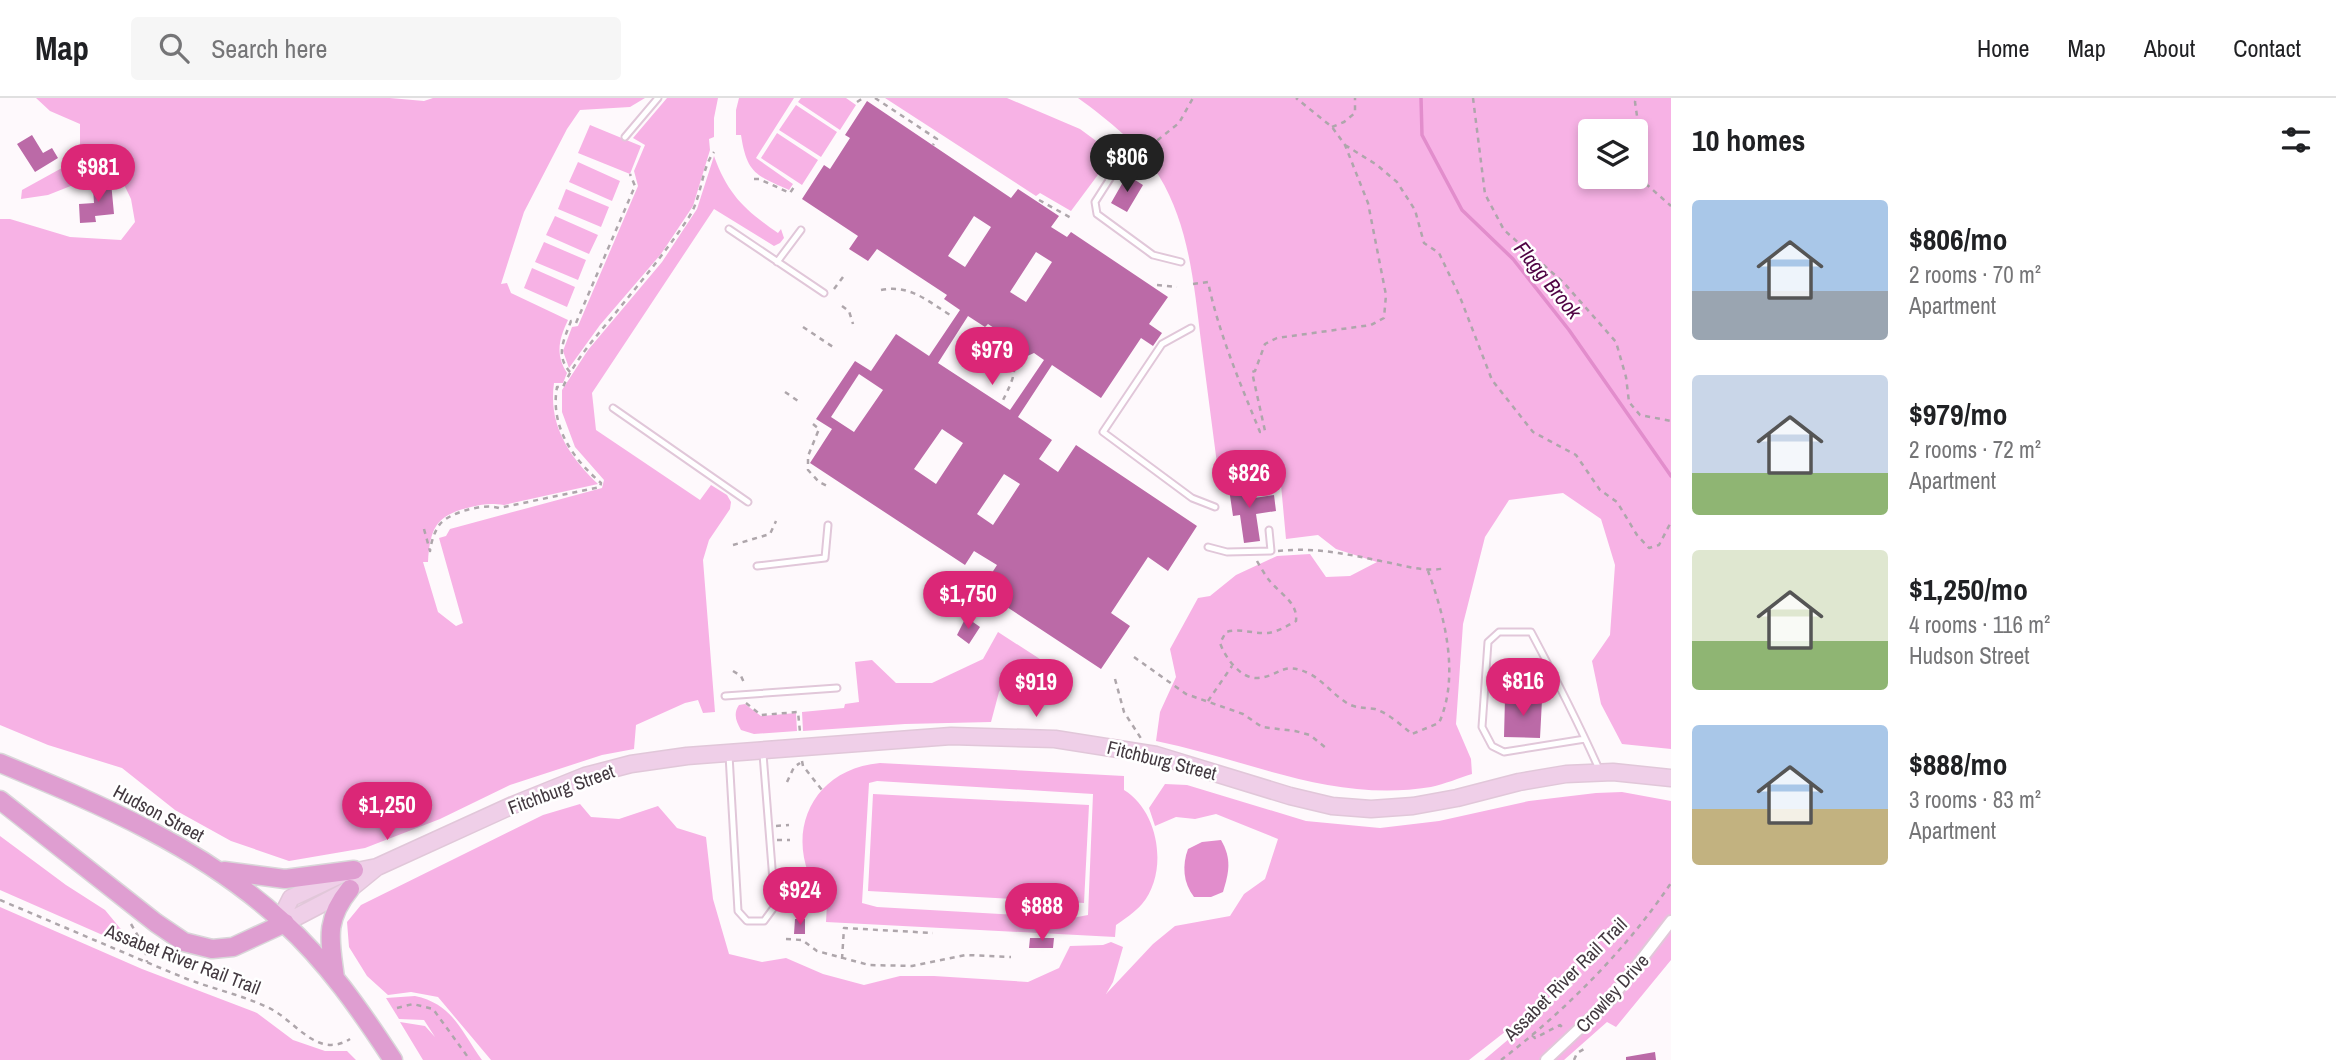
<!DOCTYPE html>
<meta charset="utf-8">
<style>
body{margin:0;font-family:"Archivo Narrow",sans-serif;background:#f6f6f6;color:#202124;height:100vh;display:flex;flex-direction:column;font-size:26px;white-space:nowrap}
*{box-sizing:border-box;margin:0}
p{font-size:23px;color:#757577}
.icon{flex:none;width:38px;height:38px;fill:none;stroke:currentColor;stroke-width:2;stroke-linecap:round;stroke-linejoin:round}
.map{position:relative;flex:1;overflow:hidden}
.sheet{display:flex;flex-direction:column;background:#fff;width:665px}
.sheet>*{flex:none}
.controls{position:absolute;left:1578px;top:21px;display:grid;gap:14px}
.controls a{display:grid;place-items:center;width:70px;height:70px;border-radius:7px;background:#fff;box-shadow:0 4px 10px #0003;font-size:35px}
.price{position:absolute;translate:-50% -60px;padding:0 16px;border-radius:24px;background:#db2777;color:#fff;font-size:23px;line-height:46px;filter:drop-shadow(0 2px 4px #0008)}
.price::after{content:'';position:absolute;left:50%;top:42px;width:21px;height:16px;margin-left:-10px;background:inherit;clip-path:polygon(0 0,100% 0,50% 100%)}
.price.active{background:#222;color:#fff}
ul{padding:0;list-style:none}
li{display:flex;align-items:center;gap:21px;height:175px;padding:0 21px}
li span{display:grid;place-items:center;flex:none;width:196px;height:140px;border-radius:7px;color:#555}
li>.icon{margin-inline-start:auto}
span .icon{width:84px;height:84px;fill:#fffc;stroke-width:1}
li b{font-size:30px}
h2{display:flex;justify-content:space-between;align-items:center;height:84px;padding:0 21px;font-size:30px}
header{display:flex;align-items:center;gap:42px;box-sizing:border-box;height:98px;padding:0 35px;background:#fff;border-bottom:2px solid #e0e0e0}
header strong{font-size:33px}
nav{display:flex;gap:38px;margin-inline-start:auto;font-size:24px}
.search{width:490px;height:63px;background:#f6f6f6;display:flex;align-items:center;gap:18px;box-sizing:border-box;padding:0 24px;border-radius:7px;color:#757577;font-size:26px}
main{display:flex;flex:1;min-height:0}
.map>svg:first-child{display:block}
.green{fill:#f7b2e5;fill-rule:evenodd}
.water{fill:#e28dcc}
.lines{fill:none;stroke-linecap:round;stroke-linejoin:round}
.stream{stroke:#e28dcc;stroke-width:3.5}
.building{fill:#bb6aa7;fill-rule:evenodd}
.lane-casing{stroke:#e1c7d9;stroke-width:9}
.street-casing{stroke:#e1c7d9;stroke-width:14}
.secondary-casing{stroke:#e1c7d9;stroke-width:19}
.primary-casing{stroke:#d9d7d9;stroke-width:21}
.path{stroke:#aea6ab;stroke-width:2.5;stroke-dasharray:5 5;stroke-linecap:butt}
.lane{stroke:#fff;stroke-width:5}
.street{stroke:#fff;stroke-width:10}
.secondary{stroke:#efcfe8;stroke-width:16}
.primary{stroke:#df9ed1;stroke-width:18}
.labels{text-anchor:middle;dominant-baseline:central;stroke-width:5;stroke-linejoin:round;paint-order:stroke}
.street-label{font-size:19px;fill:#433940;stroke:#fff}
.water-label{font-size:21px;font-style:italic;fill:#500344;stroke:#fff}
</style>
<header>
<strong>Map</strong>
<div class="search"><svg class="icon" aria-label="search" viewBox="0 0 24 24"><circle cx="10" cy="10" r="6"/><path d="M15 15l6 6"/></svg>Search here</div>
<nav><a>Home</a><a>Map</a><a>About</a><a>Contact</a></nav>
</header>
<main>
<div class="map">
<svg width="1671" height="962" viewBox="0 0 1671 962">
<rect width="100%" height="100%" fill="#fef9fc"/>
<path class="green" d="M36,0H390L424,3L433,0H645L630,9L580,12L567,31L524,114L501,186L507,185L511,195L568,222C559,241 555,256 567,275L563,285H554C548,327 569,358 598,386L504,407C491,405 483,406 471,409C436,417 430,430 428,464H423L438,514L456,528L463,525L439,440L446,438L450,431L602,390L604,382L575,349L562,314V292L588,252L662,164L697,111L714,58C728,97 745,112 778,135L781,131L784,140L780,145L774,148L714,111L592,295L596,332L700,402L711,387L727,397L731,404L730,411L709,442L703,462L715,614L703,615L698,602L685,605L636,627L634,651L602,657L510,687L440,721L365,750L289,763L231,743L175,712L122,670L48,647L0,627V121H10L70,139L121,142L135,124L131,101L116,70L48,97L21,101L22,92L80,60V26L50,13Z
M667,0H718L714,20V39L709,41L710,52L693,108L661,156L600,227L569,270L563,253L572,229L578,228L638,88L634,73L645,47L633,40Z
M739,0H794L756,60L793,86L789,92C756,77 747,76 741,37H736V12Z
M801,0H846L856,7L840,32L798,4Z
M885,0H1007L1080,31L1099,45L1107,57L1103,70L1071,113L1040,95L1036,98Z
M1078,0H1671V651L1622,646L1601,606L1592,563L1610,537L1615,467L1601,421L1563,395L1509,402L1485,439L1463,526L1456,626L1471,661L1472,676C1459,680 1445,686 1431,689C1332,705 1250,662 1156,643L1160,614L1176,579L1170,551L1198,500L1210,498L1236,477L1277,458L1310,456L1326,479L1350,478L1377,464L1336,451L1318,437L1286,441L1281,387L1252,389L1250,377L1219,381C1213,335 1207,289 1201,243C1194,187 1189,127 1159,78C1140,47 1107,21 1078,0ZM1591,33H1636V79H1591Z
M796,7L837,34L821,59L779,32Z
M590,27L641,48L630,76L578,55Z
M777,35L818,62L802,87L761,60Z
M578,64L620,83L612,103L569,84Z
M566,91L609,109L601,129L558,111Z
M555,118L598,137L589,156L546,137Z
M544,144L586,162L578,182L535,164Z
M532,170L575,189L567,209L524,190Z
M998,534L1043,563L1010,574L999,594L991,624L905,626L803,633L802,614L844,610L845,606L859,604L855,564L872,562L896,585H932L983,561Z
M745,606L761,618L796,615L797,633L754,636L741,632C736,623 733,616 739,607Z
M880,665L1124,678V692C1159,713 1169,774 1142,806C1135,814 1125,821 1116,827L1115,839L826,824L827,806C779,750 804,672 880,665ZM877,683L1093,696L1088,817L1072,820L877,809L862,805L869,685Z
M1165,686L1187,687L1306,723L1380,730L1439,723L1529,703L1596,695L1622,694L1671,703V862L1616,929L1607,924L1564,962H1484L1573,887L1570,883L1469,962H491L438,899L411,894L388,897L367,878L349,849L347,824L361,807L543,717L580,706L591,719L619,721L658,708L677,730L706,739L713,801L729,856L762,864L786,860L823,876L864,887L900,878H934L1028,884L1059,870L1070,848L1103,847L1111,844L1123,849L1113,884L1106,896L1153,846L1175,828L1230,818L1244,796L1265,781L1278,741L1216,716L1195,721L1176,719L1155,728L1149,710Z
M873,696L1089,707L1084,805L868,793Z
M0,738L66,787L105,812L139,853L0,792Z
M0,809L142,871L257,915L293,942L325,953H347L356,962H0Z
M415,898C453,906 461,933 482,962H423L400,924L425,928L435,939L424,922L399,921L386,900Z"/>
<path class="water" d="M1221,742C1232,761 1229,774 1223,794L1211,799H1194C1183,785 1182,767 1188,751L1202,744Z"/>
<g class="lines">
<path class="stream" d="M1421,0L1422,37L1462,112L1513,161L1569,232L1671,378"/>
</g>
<path class="building" d="M867,3L1011,100L1018,91L1059,118L1051,129L1067,139L1071,134L1168,199L1149,226L1162,235L1153,248L1141,240L1101,300L1052,267L1018,319L1052,342L1039,361L1058,374L1076,347L1197,428L1168,473L1148,459L1111,515L1130,528L1101,571L981,492L997,467L974,453L965,467L810,365L832,331L816,321L855,263L871,273L896,236L929,258L960,212L944,201L947,197L877,151L868,163L849,151L858,138L802,101L824,67L830,71L850,40L845,37ZM974,118L991,129L965,169L948,158ZM1036,154L1052,164L1026,204L1010,194ZM968,218L985,229L988,226L1000,234V244L1023,260L1034,255L1044,262L1010,312L938,265ZM859,276L883,292L854,334L831,319ZM942,331L963,345L936,386L914,371ZM1004,376L1020,386L993,427L977,416Z
M32,37L43,55L52,50L58,60L35,74L17,46Z
M1127,77L1143,87L1127,114L1111,105Z
M111,84L114,116L95,118L96,124L80,125L79,106L94,105L93,90H100V85Z
M1245,381L1248,401L1274,397L1276,413L1256,416L1260,443L1244,445L1240,417L1233,418L1229,391L1235,390L1234,382Z
M966,519L980,529L969,546L957,537Z
M1505,600L1542,602L1540,640L1504,639Z
M795,821H805V836H794Z
M1030,840H1054L1053,850H1029Z
M1655,954L1656,962H1626V959Z"/>
<g class="lines">
<g class="lane-casing">
<path id="lane" d="M625,39L658,0
M1127,54L1095,104L1097,116L1153,157L1181,164
M729,131L824,195
M777,164L801,132
M1191,230L1162,246L1103,334L1192,400L1215,409
M613,310L748,404
M1208,449L1227,454L1271,453L1269,432
M757,468L825,460L828,427
M725,598L837,590
M1585,641L1504,654L1492,648L1482,629L1488,544L1499,534H1531C1555,579 1578,624 1599,671
M729,657L738,813L747,823H764L775,808L763,656"/>
</g>
<g class="street-casing">
<path id="street" d="M1546,962L1611,901L1671,823"/>
</g>
<g class="secondary-casing">
<path id="secondary" d="M377,769L350,791L285,825L284,814L291,800L342,776L377,769L513,707L585,678L631,666L687,658L951,638L1055,641L1156,657L1290,698L1332,708L1371,711L1413,708L1457,700L1519,684L1566,676L1613,674L1671,680"/>
</g>
<g class="primary-casing">
<path id="primary" d="M0,665C101,707 202,749 283,824C327,864 361,913 393,962
M0,702L156,825L184,844L212,851L233,849L285,825
M224,773L285,781L354,772
M335,880C330,842 324,823 350,791"/>
</g>
<path class="path" d="M875,0L937,41L933,47
M1473,0L1485,96L1504,132L1564,185L1616,244L1626,279L1629,304L1640,317L1671,323
M857,4L863,0
M1332,29L1344,24L1355,15V0
M1345,47L1377,67L1397,84L1415,112L1424,145L1439,155L1460,199L1492,282L1533,334L1576,357L1600,392L1617,404L1637,437L1649,450L1659,447L1671,424
M1636,57L1640,39L1635,4L1636,0
M1134,61L1179,25L1193,0
M1636,68L1645,85L1671,108
M754,81H759L790,95L796,86
M1039,102L1073,121
M1193,186L1208,184C1219,236 1240,285 1260,334L1265,333L1252,274L1255,273L1265,246L1277,240L1371,227L1384,220L1386,197L1368,105L1345,47L1332,29L1296,0
M1157,187L1177,189
M834,191L846,175
M881,192C911,186 928,204 952,218
M842,208L849,213L853,226
M803,229L836,251
M1000,234L987,233L986,237C1006,274 1029,252 1001,306
M570,274C555,257 564,242 571,223L576,225L635,88L630,76
M785,294L801,305
M813,326L819,331L808,358V372L819,384L829,389
M424,431L430,453C431,445 434,434 440,426C450,414 485,405 499,410L600,389L601,385C572,360 550,328 557,289H563C575,262 594,241 613,218C639,186 666,154 689,119C702,99 701,71 714,54
M733,447L770,436L776,423
M1278,453C1314,449 1347,456 1381,463C1404,467 1423,475 1446,470
M1257,463C1261,470 1265,477 1269,482C1280,496 1298,504 1296,523C1287,528 1277,534 1268,535C1253,536 1241,530 1226,534L1220,545C1225,559 1240,581 1258,580C1281,578 1282,562 1310,576C1323,583 1332,595 1344,603C1354,611 1364,609 1375,611C1388,615 1401,627 1412,636L1439,625C1460,578 1445,519 1428,473
M1134,559L1186,596L1243,616L1262,629L1295,633L1310,637L1326,650
M733,573L741,578L745,587
M1115,581L1124,614L1142,642
M1208,603L1232,568
M746,605L761,617L798,614L800,634
M802,663L803,668L822,692
M787,684L794,669L800,665
M776,728L789,727
M777,742H790
M0,802C62,828 124,855 187,881C214,891 241,897 267,909C295,921 316,962 350,941
M787,810L826,812
M131,826L145,850L147,864
M786,841L802,842L817,853L869,867L912,868L966,857L1011,859
M842,861L844,830L933,835
M397,910L413,906L433,911L470,962
M1532,937L1535,940L1560,927L1563,930
M1501,962C1565,913 1626,852 1671,785
M1574,962L1577,955L1584,951L1581,948"/>
<use href="#lane" class="lane"/>
<use href="#street" class="street"/>
<use href="#secondary" class="secondary"/>
<use href="#primary" class="primary"/>
</g>
<g class="labels">
<g class="street-label">
<text transform="translate(1162 662) rotate(14)">Fitchburg Street</text>
<text transform="translate(561 691) rotate(-20)">Fitchburg Street</text>
<text transform="translate(159 715) rotate(28)">Hudson Street</text>
<text transform="translate(183 861) rotate(21)">Assabet River Rail Trail</text>
<text transform="translate(1565 881) rotate(-45)">Assabet River Rail Trail</text>
<text transform="translate(1612 895) rotate(-48)">Crowley Drive</text>
</g>
<g class="water-label">
<text transform="translate(1548 182) rotate(51)">Flagg Brook</text>
</g>
</g>
</svg>
<div class="controls">
<a><svg class="icon" aria-label="layers" viewBox="0 0 24 24"><path d="M12 4l9 5-9 5-9-5zM3 14l9 5 9-5"/></svg></a>
</div>
<b class="price active" style="left:1127px;top:96px">$806</b>
<b class="price" style="left:98px;top:106px">$981</b>
<b class="price" style="left:992px;top:289px">$979</b>
<b class="price" style="left:1249px;top:412px">$826</b>
<b class="price" style="left:968px;top:533px">$1,750</b>
<b class="price" style="left:1523px;top:620px">$816</b>
<b class="price" style="left:1036px;top:621px">$919</b>
<b class="price" style="left:387px;top:744px">$1,250</b>
<b class="price" style="left:800px;top:829px">$924</b>
<b class="price" style="left:1042px;top:845px">$888</b>
</div>
<section class="sheet">
<h2>10 homes<svg class="icon" aria-label="filters" viewBox="0 0 24 24"><path d="M4 7h16M4 17h16"/><circle cx="9" cy="7" r="2"/><circle cx="15" cy="17" r="2"/></svg></h2>
<ul>
<li><span style="background:linear-gradient(#a9c7e8 65%,#9aa5b1 0)"><svg class="icon" aria-label="home" viewBox="0 0 24 24"><path d="M3 11l9-7 9 7M6 9v11h12V9"/></svg></span><div><b>$806/mo</b><p>2 rooms · 70 m²</p><p>Apartment</p></div></li>
<li><span style="background:linear-gradient(#c9d6e8 70%,#8fb573 0)"><svg class="icon" aria-label="home" viewBox="0 0 24 24"><path d="M3 11l9-7 9 7M6 9v11h12V9"/></svg></span><div><b>$979/mo</b><p>2 rooms · 72 m²</p><p>Apartment</p></div></li>
<li><span style="background:linear-gradient(#dfe7d0 65%,#8fb573 0)"><svg class="icon" aria-label="home" viewBox="0 0 24 24"><path d="M3 11l9-7 9 7M6 9v11h12V9"/></svg></span><div><b>$1,250/mo</b><p>4 rooms · 116 m²</p><p>Hudson Street</p></div></li>
<li><span style="background:linear-gradient(#a9c7e8 60%,#c2b280 0)"><svg class="icon" aria-label="home" viewBox="0 0 24 24"><path d="M3 11l9-7 9 7M6 9v11h12V9"/></svg></span><div><b>$888/mo</b><p>3 rooms · 83 m²</p><p>Apartment</p></div></li>
</ul>
</section>
</main>
